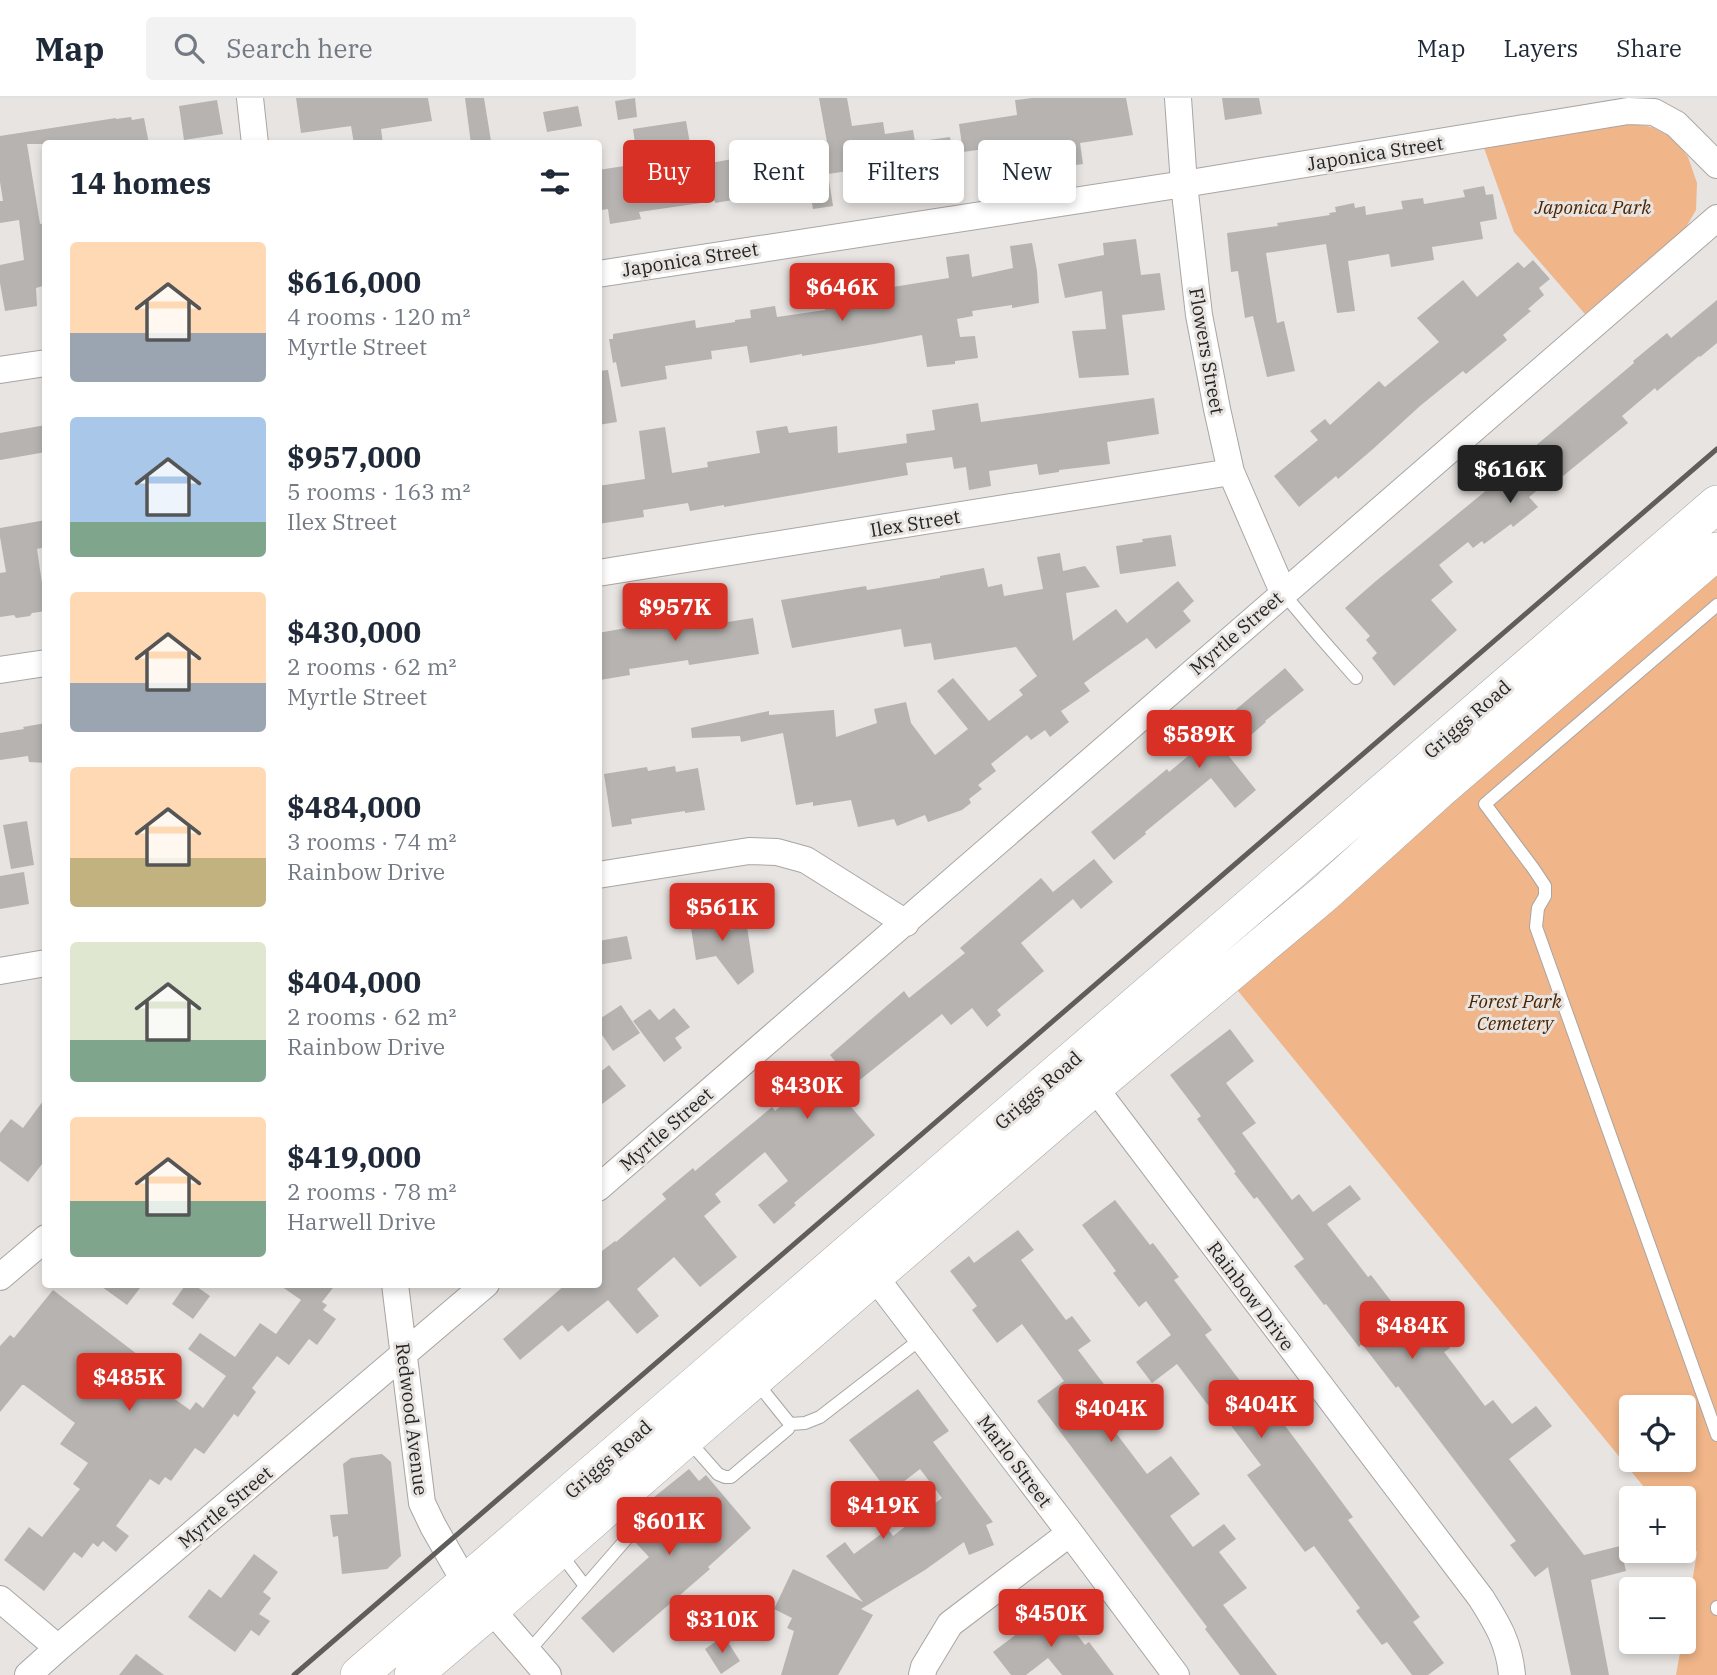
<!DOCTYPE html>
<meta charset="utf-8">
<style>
body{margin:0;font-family:"IBM Plex Serif",serif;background:#f2f2f3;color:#1f2937;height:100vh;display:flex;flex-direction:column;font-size:26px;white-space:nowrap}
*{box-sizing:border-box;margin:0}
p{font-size:23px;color:#747a83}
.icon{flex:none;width:38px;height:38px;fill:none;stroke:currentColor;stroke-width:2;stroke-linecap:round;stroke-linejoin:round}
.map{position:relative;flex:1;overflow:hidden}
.drawer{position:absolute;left:42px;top:42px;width:560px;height:1148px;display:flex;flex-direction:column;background:#fff;border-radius:7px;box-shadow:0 4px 10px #0003}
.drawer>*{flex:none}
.top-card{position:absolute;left:623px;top:42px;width:665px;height:63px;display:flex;gap:14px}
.tools{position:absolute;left:1619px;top:1297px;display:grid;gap:14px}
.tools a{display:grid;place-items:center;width:77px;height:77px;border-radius:7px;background:#fff;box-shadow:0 4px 10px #0003;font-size:35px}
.price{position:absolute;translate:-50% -60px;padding:0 16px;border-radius:7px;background:#d93025;color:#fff;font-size:23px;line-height:46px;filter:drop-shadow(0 2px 4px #0008)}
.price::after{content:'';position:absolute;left:50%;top:42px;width:21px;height:16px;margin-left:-10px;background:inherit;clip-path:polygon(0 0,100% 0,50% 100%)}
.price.on{background:#222;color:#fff}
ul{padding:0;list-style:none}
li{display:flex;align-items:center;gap:21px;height:175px;padding:0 28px}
li span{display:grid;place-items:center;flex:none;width:196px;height:140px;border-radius:7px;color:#555}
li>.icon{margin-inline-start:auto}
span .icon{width:84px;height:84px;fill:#fffc;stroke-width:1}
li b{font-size:30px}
h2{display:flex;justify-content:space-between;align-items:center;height:84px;padding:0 28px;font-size:30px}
.pill{padding:0 24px;border-radius:7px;background:#fff;box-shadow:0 4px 10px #0003;font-size:24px;line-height:63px}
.pill.on{background:#d93025;color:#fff}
header{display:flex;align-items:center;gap:42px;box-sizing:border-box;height:98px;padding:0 35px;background:#fff;border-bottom:2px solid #e0e1e3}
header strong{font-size:33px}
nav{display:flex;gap:38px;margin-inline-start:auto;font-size:24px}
.search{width:490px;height:63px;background:#f2f2f3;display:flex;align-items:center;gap:18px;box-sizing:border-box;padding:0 24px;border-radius:7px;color:#747a83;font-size:26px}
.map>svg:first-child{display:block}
.green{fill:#f0b588;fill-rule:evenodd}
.building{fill:#b6b3b0}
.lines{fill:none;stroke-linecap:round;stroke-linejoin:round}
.lane-casing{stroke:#a9a5a3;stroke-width:14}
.street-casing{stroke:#a9a5a3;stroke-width:28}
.secondary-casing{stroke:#a9a5a3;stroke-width:38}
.lane{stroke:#fff;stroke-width:12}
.street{stroke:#fff;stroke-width:26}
.secondary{stroke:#fff;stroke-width:37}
.rail{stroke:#605e5c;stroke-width:5}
.labels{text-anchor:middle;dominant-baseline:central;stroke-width:6;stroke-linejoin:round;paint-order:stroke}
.street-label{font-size:19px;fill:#252423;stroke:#e8e4e1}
.park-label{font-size:19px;font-style:italic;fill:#4c2400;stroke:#e8e4e1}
</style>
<header>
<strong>Map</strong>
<div class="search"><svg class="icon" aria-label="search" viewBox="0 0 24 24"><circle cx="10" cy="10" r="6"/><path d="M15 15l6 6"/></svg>Search here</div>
<nav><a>Map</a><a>Layers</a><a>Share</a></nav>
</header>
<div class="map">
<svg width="1717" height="1577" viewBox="0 0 1717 1577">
<rect width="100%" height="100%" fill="#e8e4e1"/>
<path class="green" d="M1626,25L1652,29L1673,40L1688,59L1697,85L1696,112L1685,131L1585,216L1514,134L1484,50Z
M1717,476V1577H1676L1682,1544H1684V1534L1697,1454L1684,1438V1400H1653L1234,888ZM1631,1309H1684V1362H1631Z"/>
<path class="building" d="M296,0H428L432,23L381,31L383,46H354L351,28L301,35Z
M465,0H484L491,43L471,46Z
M635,0L637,19L618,22L615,3Z
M819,0H847L852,28L883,24L885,36L913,32L915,44L950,39L959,90L936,94L933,76L877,85L875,69L828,76L833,108L813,111L809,89L715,105V103L639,114L641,121L610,126L608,111L602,112L598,90V72L638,66L633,31L686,23L694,68L827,44Z
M1032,0H1126L1133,37L1080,45L1083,66L1062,69L1059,49L1038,53L1037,51L1001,56L999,49L963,54L959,26L1017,17L1015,2Z
M1222,0H1259L1262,16L1225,22Z
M217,2L223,36L184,42L179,8Z
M578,8L582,28L547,34L543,14Z
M131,19L132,22L144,20L149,46H27L40,126L46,125V187L36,190L37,208L5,213L0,185V167L24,162L19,122L0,125V103H3L0,84V38L116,20V21Z
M1484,88L1486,97L1493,96L1497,121L1480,124L1483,141L1432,149L1434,162L1391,169L1389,156L1348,163L1355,213L1337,215L1326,146L1266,155L1277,225L1284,223L1295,273L1267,279L1253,218L1245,220L1238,173L1231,174L1227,135L1278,128L1277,125L1330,117L1329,115L1336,114L1335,109L1354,105L1355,110L1365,108L1366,117L1403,111L1401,103L1423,100L1424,106L1465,99L1463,92Z
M1136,141L1141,177L1160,175L1165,212L1122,217L1129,277L1079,280L1072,233L1106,231L1102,193L1065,200L1058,166L1104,157L1103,145Z
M1032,145L1037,173L1039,205L1012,210V207L972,213L973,218L957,221L960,239L975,238L978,260L955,263V266L927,269L922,237L874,246L802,258V256L750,265L747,248L711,253L712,261L665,268L667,281L621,289L616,264L613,265L609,241H613V236L695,222L696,230L735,224V222L751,220L750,212L775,208L777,219L825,212L824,200L949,180L946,159L969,156L972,179L1013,170L1010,148Z
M1533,162L1550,181L1539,190L1544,197L1528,211L1531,213L1503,237L1507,242L1466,276L1463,273L1420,308L1373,351L1338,381L1336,378L1299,409L1274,378L1318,342L1310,333L1325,321L1330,327L1379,283L1385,289L1439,244L1417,220L1463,182L1477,199L1518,164L1524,170Z
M1717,202V245L1700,259L1699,258L1657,293L1655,290L1622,318L1628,325L1563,378L1560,374L1529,399L1538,409L1513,429L1511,426L1484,446L1482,443L1473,450L1468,444L1439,467L1453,484L1431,502L1457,532L1394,588L1372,560L1377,555L1366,542L1370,538L1345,510L1376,483L1516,368L1514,366L1634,265L1633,263L1667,235L1671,240Z
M608,272L617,324L598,327V273Z
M1154,300L1159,336L1107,344L1110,366L1059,372V374L1039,377L1037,366L989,373L991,388L969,392L966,369L954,371L952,359L906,365L908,377L724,409V407L690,413L688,405L643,412L644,419L598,426V388L645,381L639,333L665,329L672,375L708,369L707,364L760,355L756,333L787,328L789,335L837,328L838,355L907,345L906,336L935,332L932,312L978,305L981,324Z
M46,327V354L0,362V335Z
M46,422V449L37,451L46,513L32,515L30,518L16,520L14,517L0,519V475L6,474L0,439V430Z
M1171,437L1176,468L1120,476L1116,448L1143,444L1142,441Z
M1060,455L1063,473L1085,468L1100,489L1066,495L1073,543L1116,511L1127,525L1178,483L1194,503L1183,513L1191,523L1156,551L1147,540L1084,585L1090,593L1061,613L1069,624L1050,639L1045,632L1031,642L1027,637L991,666L996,673L978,687L982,691L969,701L971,705L962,712L928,724L925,717L897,728L894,721L858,729L851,702L813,708V704L796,707L783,635L741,644L740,638L692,640L691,630L769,613V617L834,612L836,639L877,625L874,611L906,604L911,625L935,657L968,631L937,593L953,580L989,623L1023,597L1019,592L1037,578L1016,549L934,562L931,545L904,549L901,531L792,550L781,502L866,488L867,492L940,480V478L984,470L988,489L1002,486L1004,498L1043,491L1037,459Z
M719,513L721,525L753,520L759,556L689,567L688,562L629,571L630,577L600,582L598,572V535L643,527V525Z
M1285,570L1304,592L1265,623L1266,624L1228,657L1256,692L1235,710L1211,680L1145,734L1146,736L1114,762L1091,734L1167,671L1169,674L1217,634L1214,630Z
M46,625V665L29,664L28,658L0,662V635L24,631L23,629Z
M675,668L676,674L698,670L705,712L685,715V713L631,721L632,726L612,729L604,676L647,669L648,673Z
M27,723L34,767L11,771L3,727Z
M1094,761L1113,784L1081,811L1073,801L1021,845L1044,873L997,912L1001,917L987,929L972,910L951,927L942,916L841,997L875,1037L794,1105L796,1107L774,1126L758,1107L788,1083L765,1054L715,1096L721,1104L704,1118L737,1159L721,1172L700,1189L674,1159L637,1191L659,1218L637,1236L608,1202L568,1234L562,1227L520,1262L503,1241L566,1186H598V1156L615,1143L616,1144L666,1101L662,1096L693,1070L695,1073L772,1009L775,1013L835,963L830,957L904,893L909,900L965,855L960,850L1041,780L1053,794Z
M24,774L29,806L0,811V778Z
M725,811L728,832L747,829L754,874L738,887L716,858L696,862L689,817Z
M627,838L632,861L598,867V843Z
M621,907L640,935L613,953L598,931V922Z
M674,910L690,929L675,940L682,950L664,964L633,923L650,911L659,922Z
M1230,931L1254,963L1226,985L1256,1025L1242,1035L1292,1102L1299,1096L1313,1114L1350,1087L1361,1101L1327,1126L1368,1179L1371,1177L1414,1233L1428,1222L1450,1250L1444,1254L1485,1308L1493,1302L1512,1326L1536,1308L1552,1328L1509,1361L1584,1457L1620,1448L1626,1473L1591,1482L1609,1577H1571L1548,1469L1535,1479L1510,1447L1516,1443L1398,1288L1396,1290L1362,1246L1359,1249L1326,1206L1324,1207L1294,1168L1304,1161L1257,1099L1254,1101L1234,1075L1236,1074L1197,1021L1201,1018L1170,977Z
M609,967L626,988L598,1009V976Z
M46,999V1061L28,1084L0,1063V1035L11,1021L23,1030Z
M1115,1102L1150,1147L1153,1145L1179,1179L1174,1182L1212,1232L1205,1237L1247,1292L1254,1287L1295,1341L1353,1419L1348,1422L1420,1519L1413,1524L1444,1565L1428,1577H1412L1387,1544L1382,1547L1356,1513L1360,1510L1314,1448L1305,1454L1247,1377L1261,1367L1216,1308L1211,1311L1177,1266L1152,1285L1136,1264L1171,1237L1146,1203L1139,1209L1113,1175L1116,1173L1082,1127Z
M1018,1132L1034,1152L1021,1162L1066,1222L1072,1218L1091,1243L1078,1252L1116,1302L1100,1314L1147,1376L1171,1358L1200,1396L1170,1418L1193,1449L1224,1426L1236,1441L1219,1454L1247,1490L1223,1507L1277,1577H1240L1205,1531L1207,1529L1037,1303L1064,1283L1022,1226L997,1245L972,1212L977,1208L950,1173L969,1158L974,1165Z
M98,1186H143L127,1207Z
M186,1186H193L210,1198L193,1221L172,1206Z
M278,1186H336L322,1204L327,1207L323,1212L336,1221L317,1247L309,1241L289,1267L277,1258L252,1290L256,1294L238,1319L234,1316L204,1356L195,1350L171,1383L165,1379L159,1387L150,1381L116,1428L129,1438L116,1454L103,1443L98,1449L93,1445L82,1460L74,1454L44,1493L4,1462L29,1429L42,1439L80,1391L73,1386L88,1365L60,1346L75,1325L24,1287H22L0,1314V1248L10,1237L14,1240L53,1192L167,1279L158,1289L190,1312L196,1304L203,1310L226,1278L188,1251L200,1235L235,1259L260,1225L276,1236L301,1202Z
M918,1291L949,1333L933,1344L993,1424L986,1427L994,1447L969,1457L964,1444L925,1472L861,1511L873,1517L838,1577H781L794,1533L787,1530L792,1520L774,1511L793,1471L863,1504L826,1458L845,1444L854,1456L888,1431L893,1438L942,1400L920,1371L889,1395L849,1342Z
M382,1356L391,1364L401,1458L387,1471L342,1476L338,1438L333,1439L330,1417L348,1416L343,1366L351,1360Z
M689,1371L699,1383L706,1377L751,1430L708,1469L710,1471L613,1555L581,1520L649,1459L635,1444L639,1436L665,1413L653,1400Z
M254,1456L278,1474L263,1494L271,1500L259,1516L270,1523L259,1538L251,1532L235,1554L188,1519L209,1491L221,1500Z
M1055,1507L1085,1547L1089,1544L1114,1577H1062L1048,1560L1026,1577H1011L993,1554Z
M724,1538L740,1563L721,1576L705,1551Z
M136,1556L164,1577H119Z"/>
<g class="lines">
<g class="lane-casing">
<path id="lane" d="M1283,495L1320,539L1356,580
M1717,507L1485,706L1533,770L1545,788V798L1538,810L1536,829L1717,1337
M790,1326L805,1325L820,1319L922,1240
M688,1342L718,1376L725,1379H731L788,1331L790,1326L757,1285
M560,1455L585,1488
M1717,1509V1511
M528,1554L628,1439L631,1432L627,1424L614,1409"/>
</g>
<g class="street-casing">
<path id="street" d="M250,0L255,46
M1178,0L1184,86L1199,217L1217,311L1231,374L1283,494
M598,176L1184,86L1628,13L1654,14L1676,26L1717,67
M0,272L46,265
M598,475L1231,374
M0,572L46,565
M598,777L749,753L777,754L806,762L906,825
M0,873L46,865
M1085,977L1481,1500C1498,1527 1509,1545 1512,1577
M598,1090C972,768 1343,442 1717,120
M865,1166L1070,1435L1176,1577
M0,1179L46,1140
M395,1186L422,1405L433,1428L466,1486
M0,1501L58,1550
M491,1511L548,1577
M28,1577L58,1550L486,1186
M922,1577L924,1569L950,1526L1070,1435"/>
</g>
<g class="secondary-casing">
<path id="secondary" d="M359,1577L1717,406
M413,1577L491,1511L686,1340L1094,989L1325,795L1439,692L1717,453"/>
</g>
<use href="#lane" class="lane"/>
<use href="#street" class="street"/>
<use href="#secondary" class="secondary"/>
<path class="rail" d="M294,1577L1717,351"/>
</g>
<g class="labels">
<g class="street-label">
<text transform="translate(1375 55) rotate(-9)">Japonica Street</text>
<text transform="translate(690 161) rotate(-9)">Japonica Street</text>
<text transform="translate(1207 253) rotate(80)">Flowers Street</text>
<text transform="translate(915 425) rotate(-9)">Ilex Street</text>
<text transform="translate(1236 535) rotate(-41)">Myrtle Street</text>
<text transform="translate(1467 621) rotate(-41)">Griggs Road</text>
<text transform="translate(1038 992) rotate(-41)">Griggs Road</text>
<text transform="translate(666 1031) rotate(-41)">Myrtle Street</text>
<text transform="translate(1251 1198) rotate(53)">Rainbow Drive</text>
<text transform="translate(412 1321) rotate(83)">Redwood Avenue</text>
<text transform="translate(608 1361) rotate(-41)">Griggs Road</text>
<text transform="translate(1015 1363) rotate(53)">Marlo Street</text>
<text transform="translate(225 1409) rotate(-40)">Myrtle Street</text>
</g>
<g class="park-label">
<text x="1593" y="109">Japonica Park</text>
<text x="1515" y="903">Forest Park<tspan x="1515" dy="22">Cemetery</tspan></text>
</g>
</g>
</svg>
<div class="tools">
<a><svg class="icon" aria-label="locate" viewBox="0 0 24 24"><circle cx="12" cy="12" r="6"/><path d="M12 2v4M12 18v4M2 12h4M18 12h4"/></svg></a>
<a>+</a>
<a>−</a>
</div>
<b class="price" style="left:842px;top:225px">$646K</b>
<b class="price on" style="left:1510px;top:407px">$616K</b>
<b class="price" style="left:675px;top:545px">$957K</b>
<b class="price" style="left:1199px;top:672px">$589K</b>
<b class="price" style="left:722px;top:845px">$561K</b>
<b class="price" style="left:807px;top:1023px">$430K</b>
<b class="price" style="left:1412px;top:1263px">$484K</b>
<b class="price" style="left:129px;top:1315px">$485K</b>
<b class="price" style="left:1261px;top:1342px">$404K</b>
<b class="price" style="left:1111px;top:1346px">$404K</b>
<b class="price" style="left:883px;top:1443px">$419K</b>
<b class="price" style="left:669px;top:1459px">$601K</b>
<b class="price" style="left:1051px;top:1551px">$450K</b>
<b class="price" style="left:722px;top:1557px">$310K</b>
<div class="top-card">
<a class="pill on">Buy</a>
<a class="pill">Rent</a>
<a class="pill">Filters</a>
<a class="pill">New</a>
</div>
<section class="drawer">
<h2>14 homes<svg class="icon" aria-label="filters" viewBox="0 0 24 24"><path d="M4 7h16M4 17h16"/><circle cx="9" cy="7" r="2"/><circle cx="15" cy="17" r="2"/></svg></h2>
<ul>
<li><span style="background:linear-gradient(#ffd9b3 65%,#9aa5b1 0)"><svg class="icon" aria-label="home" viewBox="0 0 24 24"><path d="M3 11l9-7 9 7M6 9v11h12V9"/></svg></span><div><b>$616,000</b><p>4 rooms · 120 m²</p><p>Myrtle Street</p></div></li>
<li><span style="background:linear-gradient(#a9c7e8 75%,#7fa58c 0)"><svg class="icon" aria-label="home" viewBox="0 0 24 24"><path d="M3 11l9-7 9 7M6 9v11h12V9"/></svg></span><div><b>$957,000</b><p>5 rooms · 163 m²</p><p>Ilex Street</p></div></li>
<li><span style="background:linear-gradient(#ffd9b3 65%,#9aa5b1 0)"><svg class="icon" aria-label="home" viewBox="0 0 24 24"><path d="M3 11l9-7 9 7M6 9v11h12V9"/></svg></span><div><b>$430,000</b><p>2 rooms · 62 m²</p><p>Myrtle Street</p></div></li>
<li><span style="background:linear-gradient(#ffd9b3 65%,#c2b280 0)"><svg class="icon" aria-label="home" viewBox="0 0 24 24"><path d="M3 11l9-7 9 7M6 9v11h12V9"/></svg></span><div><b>$484,000</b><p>3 rooms · 74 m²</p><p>Rainbow Drive</p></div></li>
<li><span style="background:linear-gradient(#dfe7d0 70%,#7fa58c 0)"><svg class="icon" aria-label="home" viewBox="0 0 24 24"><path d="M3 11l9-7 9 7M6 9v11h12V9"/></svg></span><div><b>$404,000</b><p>2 rooms · 62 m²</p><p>Rainbow Drive</p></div></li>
<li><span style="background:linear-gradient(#ffd9b3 60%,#7fa58c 0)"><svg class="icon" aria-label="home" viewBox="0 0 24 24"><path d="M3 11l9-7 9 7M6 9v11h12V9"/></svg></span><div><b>$419,000</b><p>2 rooms · 78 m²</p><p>Harwell Drive</p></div></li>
</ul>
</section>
</div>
